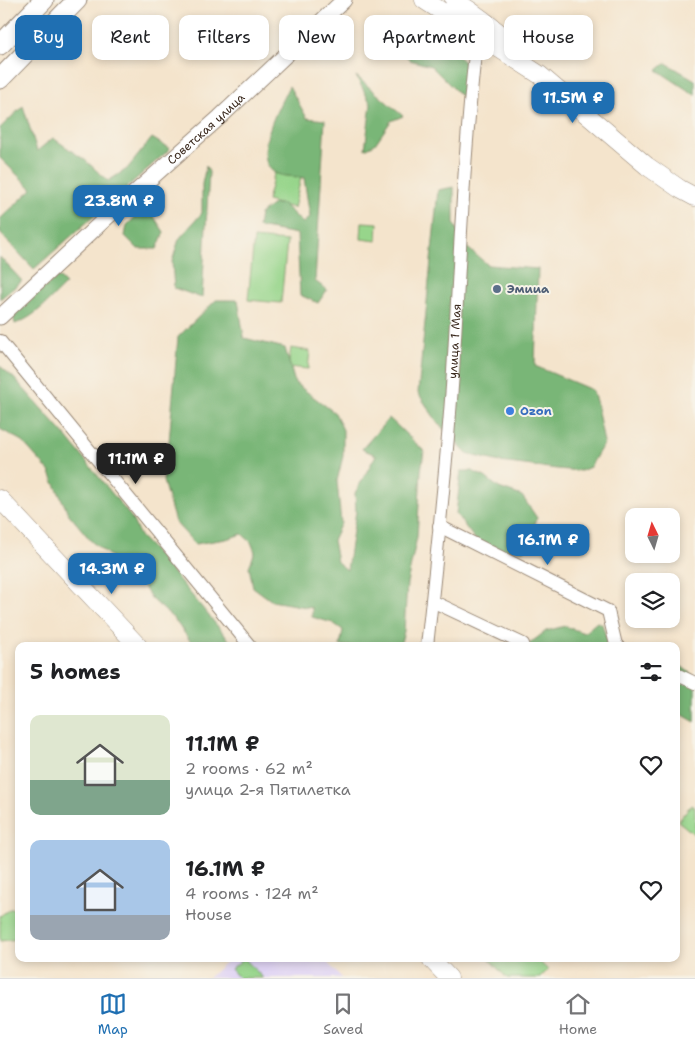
<!DOCTYPE html>
<meta charset="utf-8">
<style>
body{margin:0;font-family:"Shantell Sans",sans-serif;background:#f6f6f6;color:#202124;height:100vh;display:flex;flex-direction:column;font-size:19px;white-space:nowrap}
*{box-sizing:border-box;margin:0}
p{font-size:16px;color:#757577}
.icon{flex:none;width:28px;height:28px;fill:none;stroke:currentColor;stroke-width:2;stroke-linecap:round;stroke-linejoin:round}
.map{position:relative;flex:1;overflow:hidden}
.details{position:absolute;left:15px;top:642px;width:665px;height:320px;display:flex;flex-direction:column;background:#fff;border-radius:10px;box-shadow:0 2px 8px #0003}
.details>*{flex:none}
.hud{position:absolute;left:15px;top:15px;width:665px;height:45px;display:flex;gap:10px}
.needle{width:32px;rotate:355deg}
.controls{position:absolute;left:625px;top:508px;display:grid;gap:10px}
.controls a{display:grid;place-items:center;width:55px;height:55px;border-radius:10px;background:#fff;box-shadow:0 2px 8px #0003;font-size:25px}
.price{position:absolute;translate:-50% -42px;padding:0 11px;border-radius:10px;background:#1f6fb2;color:#fff;font-size:16px;line-height:32px;filter:drop-shadow(0 1px 2px #0008)}
.price::after{content:'';position:absolute;left:50%;top:30px;width:15px;height:11px;margin-left:-8px;background:inherit;clip-path:polygon(0 0,100% 0,50% 100%)}
.price.active{background:#222;color:#fff}
ul{padding:0;list-style:none}
li{display:flex;align-items:center;gap:15px;height:125px;padding:0 15px}
li span{display:grid;place-items:center;flex:none;width:140px;height:100px;border-radius:10px;color:#555}
li>.icon{margin-inline-start:auto}
span .icon{width:60px;height:60px;fill:#fffc;stroke-width:1}
li b{font-size:21px}
h2{display:flex;justify-content:space-between;align-items:center;height:60px;padding:0 15px;font-size:21px}
.tag{padding:0 18px;border-radius:10px;background:#fff;box-shadow:0 2px 8px #0003;font-size:18px;line-height:45px}
.tag.active{background:#1f6fb2;color:#fff}
.dock{display:flex;justify-content:space-around;align-items:center;height:70px;border-top:1px solid #e0e0e0;background:#fff;font-size:14px;color:#757577}
.dock a{display:grid;justify-items:center;gap:2px}
.dock .active{color:#1f6fb2}
.map>svg:first-child{display:block}
.built{fill:#e0d4f4}
.green{fill:#97d58b;stroke:#698054}
.forest{fill:#79b677;stroke:#5a704a}
.lines{fill:none;stroke-linecap:round;stroke-linejoin:round}
.minor-casing{stroke:#988775;stroke-width:14}
.tertiary-casing{stroke:#988775;stroke-width:17}
.secondary-casing{stroke:#988775;stroke-width:19}
.primary-casing{stroke:#988775;stroke-width:21}
.minor{stroke:#fff;stroke-width:12}
.tertiary{stroke:#fff;stroke-width:15}
.secondary{stroke:#fff;stroke-width:18}
.primary{stroke:#fff;stroke-width:19}
.service-dot{fill:#5c6f8a;stroke:#f7f3e8;stroke-width:2}
.shop-dot{fill:#3f7fe0;stroke:#f7f3e8;stroke-width:2}
.labels{text-anchor:middle;dominant-baseline:central;stroke-width:4;stroke-linejoin:round;paint-order:stroke}
.street-label{font-size:12px;fill:#3b2a1e;stroke:#f7f3e8}
.service-label{font-size:12px;font-weight:bold;fill:#4e5e75;stroke:#f7f3e8;text-anchor:start}
.shop-label{font-size:12px;font-weight:bold;fill:#366cbe;stroke:#f7f3e8;text-anchor:start}
</style>
<div class="map">
<svg width="695" height="978" viewBox="0 0 695 978">
<rect width="100%" height="100%" fill="#f7f3e8"/>
<filter id="ink" filterUnits="userSpaceOnUse"><feTurbulence type="fractalNoise" baseFrequency=".02" numOctaves="2"/><feDisplacementMap in="SourceGraphic" scale="10" xChannelSelector="R" yChannelSelector="G"/><feConvolveMatrix kernelMatrix="1 2 1 2 8 2 1 2 1" color-interpolation-filters="sRGB"/></filter>
<filter id="wash" filterUnits="userSpaceOnUse"><feTurbulence type="fractalNoise" baseFrequency=".0096" numOctaves="4" result="noise"/><feDisplacementMap in="SourceGraphic" scale="20" xChannelSelector="R" yChannelSelector="G"/><feGaussianBlur stdDeviation="1.12" result="paint"/><feColorMatrix in="noise" values="0 0 0 0 0 0 0 0 0 0 0 0 0 0 0 0 0 1.4 0 .05"/><feComposite in="paint" operator="in"/></filter>
<g filter="url(#wash)">
<rect width="100%" height="100%" fill="#f4e4cc"/>
<path class="built" d="M229,959H324L342,978H208Z"/>
<path class="green" d="M276,167L302,173L294,208L267,201Z
M362,222L378,223L377,241L361,239Z
M254,238L287,241L281,303L248,300Z
M291,348L310,351L308,369L288,367Z
M691,805L695,808V835L678,821Z
M19,908V939L0,941V916L10,909Z
M243,959H245L263,978H239L231,969Z
M489,959H537L548,970L540,978H507Z"/>
<path class="forest" d="M417,25L441,37L448,48L454,46L459,57L466,64L463,98L431,66L410,60L391,39L409,37Z
M666,63L695,80V95L657,70Z
M356,76L403,116L391,121L375,144L365,149L371,104Z
M289,86L307,118L325,120L315,281L327,290L318,303L300,295L297,234L258,227L260,214L273,204H283L303,223L310,217L304,178C296,176 285,177 277,174C248,160 280,105 289,86Z
M23,106L37,151L53,138L85,160L108,181L127,169L152,138L170,149L34,269L0,233V219L32,189L0,158V128Z
M206,166L209,172L202,298L174,288L172,262L179,239L202,213V184Z
M454,187V223L464,245L488,265L538,269L535,366L592,390L596,401L604,443L590,467L581,471L557,469L500,462L467,454L438,423L418,393L438,190Z
M147,206L164,232L157,249H138L125,236L127,225Z
M0,257L22,281L0,299Z
M58,276L66,284C50,299 36,317 15,324L13,315Z
M216,300H238L244,338L285,348L295,383L335,413L343,430V456L337,481L341,523L333,540L337,562L347,570L356,511L355,493L376,455L362,449L389,418L424,451L421,471L417,537L407,583L404,631L400,646H340L343,630L333,623L312,617V608L272,601L253,587L249,567L255,552L251,542L242,534L226,539L195,544L175,522L163,481L169,442L178,337Z
M0,366L14,378L66,436L131,517L140,536L160,557L234,646H194L174,619L151,598L138,578L92,542L68,513L49,471L22,441L0,429Z
M461,471H472L485,477L499,488L522,496L537,518L525,550L497,549L477,542L456,514Z
M597,622L602,624L607,640L606,646H529V644L546,631L565,626L584,633Z
M676,662L695,677V722L676,711Z"/>
</g>
<g filter="url(#ink)">
<g class="lines">
<g class="minor-casing">
<g id="minor">
<path d="M0,341L250,646"/>
<path d="M439,526L608,611L616,645L618,646"/>
<path d="M432,601L523,644"/>
<path id="s1" d="M427,646C437,555 447,463 453,372C460,257 464,142 478,28"/>
<path d="M676,674L695,683"/>
</g>
</g>
<g class="tertiary-casing">
<g id="tertiary">
<path id="s2" d="M0,317L104,220L220,117L344,0"/>
</g>
</g>
<g class="secondary-casing">
<path id="secondary" d="M424,0L540,75L647,166L680,189L695,197
M454,0C480,16 502,34 523,55
M0,499L138,646
M431,959L449,978"/>
</g>
<g class="primary-casing">
<path id="primary" d="M0,45L44,0
M0,79L77,0"/>
</g>
<use href="#minor" class="minor"/>
<use href="#tertiary" class="tertiary"/>
<use href="#secondary" class="secondary"/>
<use href="#primary" class="primary"/>
</g>
</g>
<circle class="service-dot" cx="497" cy="289" r="5"/>
<circle class="shop-dot" cx="510" cy="411" r="5"/>
<g class="labels">
<g class="street-label">
<text stroke="none"><textPath href="#s2" startOffset="279">Советская улица</textPath></text>
<text stroke="none"><textPath href="#s1" startOffset="306">улица 1 Мая</textPath></text>
</g>
<g class="service-label">
<text x="507" y="289">Эмииа</text>
</g>
<g class="shop-label">
<text x="520" y="411">Ozon</text>
</g>
</g>
</svg>
<div class="controls">
<a><svg class="needle" viewBox="-14 -14 28 28"><path d="M0-13l5 13h-10z" fill="#e53935"/><path d="M0 13l5-13h-10z" fill="#757577"/></svg></a>
<a><svg class="icon" aria-label="layers" viewBox="0 0 24 24"><path d="M12 4l9 5-9 5-9-5zM3 14l9 5 9-5"/></svg></a>
</div>
<b class="price" style="left:573px;top:124px">11.5M ₽</b>
<b class="price" style="left:119px;top:227px">23.8M ₽</b>
<b class="price active" style="left:136px;top:485px">11.1M ₽</b>
<b class="price" style="left:548px;top:566px">16.1M ₽</b>
<b class="price" style="left:112px;top:595px">14.3M ₽</b>
<div class="hud">
<a class="tag active">Buy</a>
<a class="tag">Rent</a>
<a class="tag">Filters</a>
<a class="tag">New</a>
<a class="tag">Apartment</a>
<a class="tag">House</a>
</div>
<section class="details">
<h2>5 homes<svg class="icon" aria-label="filters" viewBox="0 0 24 24"><path d="M4 7h16M4 17h16"/><circle cx="9" cy="7" r="2"/><circle cx="15" cy="17" r="2"/></svg></h2>
<ul>
<li><span style="background:linear-gradient(#dfe7d0 65%,#7fa58c 0)"><svg class="icon" aria-label="home" viewBox="0 0 24 24"><path d="M3 11l9-7 9 7M6 9v11h12V9"/></svg></span><div><b>11.1M ₽</b><p>2 rooms · 62 m²</p><p>улица 2-я Пятилетка</p></div><svg class="icon" aria-label="heart" viewBox="0 0 24 24"><path d="M12 20l-8-8c-3-5 5-10 8-4 3-6 11-1 8 4z"/></svg></li>
<li><span style="background:linear-gradient(#a9c7e8 75%,#9aa5b1 0)"><svg class="icon" aria-label="home" viewBox="0 0 24 24"><path d="M3 11l9-7 9 7M6 9v11h12V9"/></svg></span><div><b>16.1M ₽</b><p>4 rooms · 124 m²</p><p>House</p></div><svg class="icon" aria-label="heart" viewBox="0 0 24 24"><path d="M12 20l-8-8c-3-5 5-10 8-4 3-6 11-1 8 4z"/></svg></li>
</ul>
</section>
</div>
<nav class="dock">
<a class="active"><svg class="icon" aria-label="map" viewBox="0 0 24 24"><path d="M3 6l6-2 6 2 6-2v14l-6 2-6-2-6 2zM9 4v14M15 6v14"/></svg>Map</a>
<a><svg class="icon" aria-label="saved" viewBox="0 0 24 24"><path d="M7 4h10v16l-5-4-5 4z"/></svg>Saved</a>
<a><svg class="icon" aria-label="home" viewBox="0 0 24 24"><path d="M3 11l9-7 9 7M6 9v11h12V9"/></svg>Home</a>
</nav>
